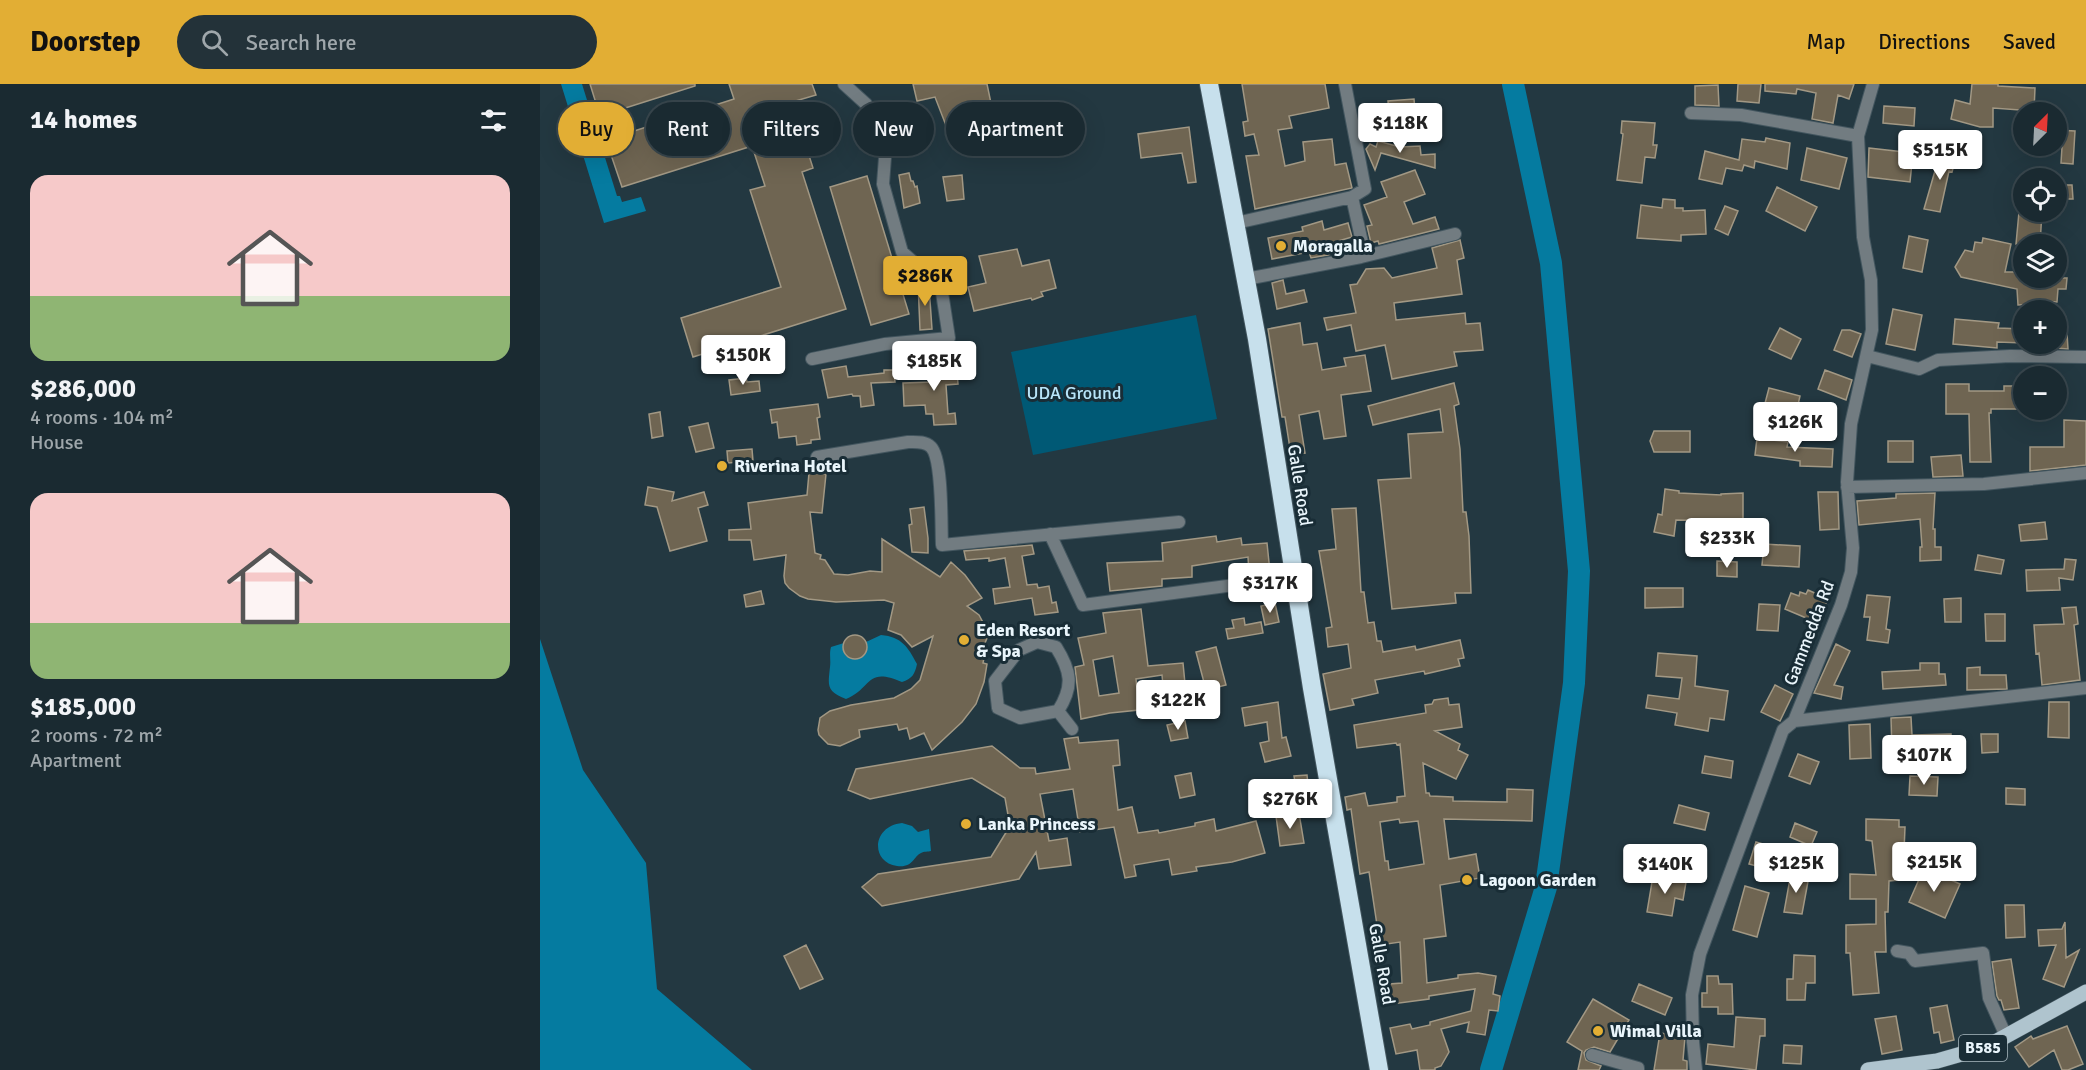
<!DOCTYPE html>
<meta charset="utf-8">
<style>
body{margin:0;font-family:Signika,sans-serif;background:#233239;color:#f1f3f6;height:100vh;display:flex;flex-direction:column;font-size:22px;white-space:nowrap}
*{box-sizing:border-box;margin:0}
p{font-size:20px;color:#9fa7ab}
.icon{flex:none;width:33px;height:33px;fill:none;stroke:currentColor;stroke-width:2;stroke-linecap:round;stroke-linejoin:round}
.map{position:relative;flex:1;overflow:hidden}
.drawer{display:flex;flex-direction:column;background:#1a2a31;width:540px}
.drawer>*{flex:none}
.banner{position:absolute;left:18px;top:18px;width:570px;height:54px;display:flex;gap:12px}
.needle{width:39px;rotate:24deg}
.fabs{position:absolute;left:1473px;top:18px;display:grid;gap:12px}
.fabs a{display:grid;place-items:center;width:54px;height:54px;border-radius:50%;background:#1a2a31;box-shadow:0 6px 24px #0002,0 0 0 2px #38464d;font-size:30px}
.price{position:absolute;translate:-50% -51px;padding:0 14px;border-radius:6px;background:#fff;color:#222;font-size:20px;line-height:39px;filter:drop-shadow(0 2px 3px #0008)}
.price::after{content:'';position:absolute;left:50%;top:36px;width:18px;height:14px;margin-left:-9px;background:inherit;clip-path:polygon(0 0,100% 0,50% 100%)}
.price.active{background:#e2ae34;color:#111}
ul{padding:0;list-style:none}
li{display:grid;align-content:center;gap:12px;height:318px;padding:0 30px}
li span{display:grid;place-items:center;height:186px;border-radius:18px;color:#555}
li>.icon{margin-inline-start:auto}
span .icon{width:108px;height:108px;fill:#fffc;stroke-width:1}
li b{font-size:26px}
h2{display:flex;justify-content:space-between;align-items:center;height:72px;padding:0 30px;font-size:26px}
.tag{padding:0 21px;border-radius:27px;background:#1a2a31;box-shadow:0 6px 24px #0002,0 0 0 2px #38464d;font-size:21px;line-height:54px}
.tag.active{background:#e2ae34;color:#111}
header{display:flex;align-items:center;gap:36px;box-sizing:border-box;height:84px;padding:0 30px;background:#e2ae34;color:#111}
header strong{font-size:28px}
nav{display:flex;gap:33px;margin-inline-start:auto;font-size:21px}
.search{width:420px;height:54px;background:#233239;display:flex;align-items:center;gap:15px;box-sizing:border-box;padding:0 21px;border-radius:33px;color:#9fa7ab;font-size:22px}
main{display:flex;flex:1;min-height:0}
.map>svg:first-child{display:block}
.green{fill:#005975}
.water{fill:#057ba0}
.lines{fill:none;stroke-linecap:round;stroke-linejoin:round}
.river{stroke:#057ba0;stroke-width:22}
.building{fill:#6f6552;stroke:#a29884;stroke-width:1.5;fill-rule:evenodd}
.minor-casing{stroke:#43565f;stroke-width:14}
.major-casing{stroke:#43565f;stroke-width:16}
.highway-casing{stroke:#43565f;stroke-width:20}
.minor{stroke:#727c81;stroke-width:12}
.major{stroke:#afc4ce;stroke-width:15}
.highway{stroke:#c7e0ec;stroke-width:18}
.poi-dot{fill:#e2ae34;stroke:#192d36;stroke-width:2}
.labels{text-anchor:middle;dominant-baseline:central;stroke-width:6;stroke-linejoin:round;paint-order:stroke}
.shield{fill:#192d36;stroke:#abb9c0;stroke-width:1.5}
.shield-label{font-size:16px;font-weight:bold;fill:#e9f5fb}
.poi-label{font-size:18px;font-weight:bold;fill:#e9f5fb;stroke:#192d36;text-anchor:start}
.park-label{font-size:18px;fill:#b8e5f9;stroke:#192d36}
.street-label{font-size:18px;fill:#e9f5fb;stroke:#192d36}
</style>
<header>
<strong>Doorstep</strong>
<div class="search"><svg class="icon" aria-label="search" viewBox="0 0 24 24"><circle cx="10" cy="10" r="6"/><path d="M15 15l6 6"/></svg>Search here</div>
<nav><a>Map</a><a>Directions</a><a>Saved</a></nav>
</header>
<main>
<section class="drawer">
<h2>14 homes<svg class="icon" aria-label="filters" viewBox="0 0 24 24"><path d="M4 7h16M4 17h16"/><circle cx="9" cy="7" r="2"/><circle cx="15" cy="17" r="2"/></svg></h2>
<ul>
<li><span style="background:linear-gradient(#f6c9c9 65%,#8fb573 0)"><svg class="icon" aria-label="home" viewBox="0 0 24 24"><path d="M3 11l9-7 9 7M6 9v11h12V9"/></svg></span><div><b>$286,000</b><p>4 rooms · 104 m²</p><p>House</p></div></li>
<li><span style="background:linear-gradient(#f6c9c9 70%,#8fb573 0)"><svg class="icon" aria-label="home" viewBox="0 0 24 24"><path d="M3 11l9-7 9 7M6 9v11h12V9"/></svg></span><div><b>$185,000</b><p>2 rooms · 72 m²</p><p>Apartment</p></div></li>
</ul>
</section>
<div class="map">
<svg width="1546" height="986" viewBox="0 0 1546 986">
<rect width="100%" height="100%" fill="#233841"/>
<path class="green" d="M656,231L677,335L493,371L471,268Z"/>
<path class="water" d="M21,0H42L77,112H80L82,118L101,113L106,127L64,139Z
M341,551C362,553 368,563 377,580C375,590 372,595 362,598C325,582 332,605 306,615C286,607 288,602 290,583C291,576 289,570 291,563L304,559L305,571C312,577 320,576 326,569V558Z
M0,555L43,686L106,779L117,905L212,986H0Z
M362,739L372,742L378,748L389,745L391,767C388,768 384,767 381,769C373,773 373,784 357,782C330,778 332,742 362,739Z"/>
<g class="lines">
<path class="river" d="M951,986L1006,803L1034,599L1039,487L1011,179L973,0"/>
</g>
<path class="building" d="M50,0H155V2L60,32Z
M189,0H272L276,11L252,18L273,84L262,88L306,225L153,273L141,234L241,203L210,106L225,102L212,62L82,103L66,56L194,15Z
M373,0H447L452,24L424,30L427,37L407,44L395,13L377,17Z
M702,0H785L789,24L749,32L752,44L738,46L745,82L765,77L763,58L792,55L795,81L806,79L812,104L715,125L706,72L719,71L714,50L705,52L703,38L708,37Z
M1198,0H1221L1219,19L1197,17Z
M1225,0H1314L1309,15L1298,11L1293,39L1272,35L1276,9L1257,5L1256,10L1225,7Z
M1432,0H1458V2L1495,4L1494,27L1453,24V43H1440L1411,35L1415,16L1430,20Z
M1178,1L1179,22L1155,21V2Z
M874,15L876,38L850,41L848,17Z
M1344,22L1375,24L1374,42L1343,39Z
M1082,37L1115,39L1113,61H1117L1115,74L1105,73L1102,99L1077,96L1083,50L1081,49Z
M649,43L656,98L648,99L642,69L601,74L598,50Z
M1516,46L1535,47L1533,80L1521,79L1522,63H1516Z
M1226,54L1250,59L1247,85L1215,77L1214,84L1204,81L1202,87L1186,84L1182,100L1159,95L1165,67L1199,76L1202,55L1225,58Z
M838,57L860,63L880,62L881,71L895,70V84L841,69L835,86L826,65L830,60L836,63Z
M1267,64L1307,74L1299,105L1261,96Z
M1329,64L1373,69L1370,98L1328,93Z
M1401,66L1417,70L1412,88L1409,87L1400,128L1384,125Z
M875,86L885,110L864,118L873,140L895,133L899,145L839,160L838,157L831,159L827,142L832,141L824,121L847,113L841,98Z
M369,89L371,97H373L375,103L377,102L380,119L364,124L359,91Z
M422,91L424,115L407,117L403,93Z
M327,92L369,230L331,241L290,103Z
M1518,101H1532L1533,115H1518Z
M1237,103L1277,123L1265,147L1226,127Z
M1123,115L1135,116V124H1143V127L1165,126L1166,150L1141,151V157L1097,154L1101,121L1122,124Z
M1185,122L1198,127L1188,151L1175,145Z
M1479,128H1502L1500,160H1476Z
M782,137L784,146L808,139L812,153L788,160L791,170L788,171L771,174L769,168L732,175L728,154L763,147L762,143Z
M1369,152L1388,156L1382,188L1363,184Z
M1443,154L1471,160L1465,188H1484V194H1527L1526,205H1518L1517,218L1493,216V220L1478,221L1477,205L1421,193L1415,183L1425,166L1433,168L1435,158L1442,159Z
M920,156L924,174L917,176L922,210L854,219L856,236L925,229L926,240L940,239L943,266L914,268L917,282L852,295L845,261L816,267L811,241L787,246L784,234L816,229L810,201L817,200L826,185L844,184L852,194L897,184L892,164Z
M477,165L482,182L509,176L516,204L501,208L503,212L492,216L491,214L434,227L428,203L446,199L439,172Z
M743,196L746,210L764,206L767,218L737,225L732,199Z
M378,198H383L389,202L392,245L380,246Z
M1353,225L1382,231L1375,266L1346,260Z
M1526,233L1528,265L1516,264V234Z
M1415,235L1459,239L1458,244L1484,245V259L1457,258V264L1413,260Z
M760,239L763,261L777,259L782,286L806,282L804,274L825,271L831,307L801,311L806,352L784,355L779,327L759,331L765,369L751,371L745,333H742L728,245Z
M1240,244L1261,255L1251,275L1229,265Z
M1302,246H1310L1321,250L1312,273L1294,266Z
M416,274L418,300L406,301L408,330L415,329L416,340L394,341L393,330H386L385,321L364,322L363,299L393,298L392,276Z
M306,282L308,293L344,289V286H354L355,298L331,299L334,321L321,323L320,312H313L312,310L288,314L282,286Z
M1285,286L1312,296L1306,316L1278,305Z
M206,294L207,298L219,297L220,307L191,311L189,296Z
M914,299L919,320L914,322L920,365L923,428H926L929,452L931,509H915L916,519L852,525L838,396L871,394L868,350L903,348L900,325L833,341L828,322Z
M1406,300H1429V307H1464V302H1481V325H1451V329H1449L1451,378H1430L1429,330H1406Z
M1229,304L1260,312L1255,334L1223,327Z
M278,320L280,333L277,334L280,355L271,356V359L257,361L256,352L239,354L237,338L232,339L230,326Z
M120,328L123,352L112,354L109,330Z
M1524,336L1546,337V381L1490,387V363H1524Z
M168,339L174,364L156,368L149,343Z
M1114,347H1150V368H1114L1110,357Z
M1217,354L1248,358L1247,363L1293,365L1292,383L1260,382V377L1215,371Z
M1348,357H1373V378H1348Z
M212,365L213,377L188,379L187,367Z
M1421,371L1423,392L1393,393L1391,373Z
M269,389L286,390L282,429L270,428L275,469L281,471L280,475L285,476L294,490L308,491L330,487L342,488V455L400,493L411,478L425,491L442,514L427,522L439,531L447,546V554L439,574H444L443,579L447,580L444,598L436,620L422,638L392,666L384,649L370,655L367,644L359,646L357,640L319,646L320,653L300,662L288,660L279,651L278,646L280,634L290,627L311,621L354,614L371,605L380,596L393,552L372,563L361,551L348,546L354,519L344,516L296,518L268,515L260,512L249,504L245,499L244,492L246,471L214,476L211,456H189V446L211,445L208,419L267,411Z
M108,403L134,408L132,417L164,408L168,421L158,424L167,457L130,467L117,423L105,421Z
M1125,405L1139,407V409L1181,411V410L1203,409V437L1136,436L1134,452L1114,448L1118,430L1122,431Z
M1278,408H1298L1299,445L1280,446Z
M1395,409L1393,445H1395V463H1401V476L1380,477V463H1382L1380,435L1319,441L1317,417L1356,414V410Z
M384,423L388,454V469L372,468L369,441L372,440L370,425Z
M816,424L821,508H824L828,539L834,538L837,557H841L843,568L875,562L876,566L920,556L924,574L918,575L920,582L885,590L884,587L835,596L838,609L812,615L814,621L790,626L783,590L811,584L808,560L788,563L786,544L792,543L779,467L796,465L792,425Z
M1505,438L1507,455L1481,457L1479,441Z
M676,452L677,458L701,454L702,461L727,459L730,488L709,490L708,473L652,482V493L622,495V502L570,507L567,479L623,477L622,459Z
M1224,460L1260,462L1259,483L1222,481Z
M492,461L494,470L482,472L487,501L497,500L498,504L509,502L512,519L516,518L518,528L495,531L492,514L455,520L453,505L470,503L465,474L449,477V474L426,476L424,467Z
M1438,471L1464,476L1461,490L1435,486Z
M1525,475L1536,476L1533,496L1519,494L1520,506L1487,507L1486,486L1524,485Z
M1177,477L1197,478V493L1177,492Z
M1105,504H1143V523L1105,524Z
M1268,506L1288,515L1278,539L1245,525L1251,509L1259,512L1260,508L1266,510Z
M221,507L224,520L206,523L204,511Z
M1327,511L1350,513L1346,545L1350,546L1348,559L1327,556L1330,533H1324Z
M1421,514V538H1405L1404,515Z
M735,519L739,538L725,541L721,522Z
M1219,520L1240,521L1238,547L1217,546Z
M1536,523L1538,540L1534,541L1540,596L1502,601L1499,569L1496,570L1494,541L1524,540L1522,524Z
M601,525L608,582L643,579L646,610L624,612L622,591L596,595L599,626L570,629L541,635L535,583L544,581L538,554L566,549L563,529ZM573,572L579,609L559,612L553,576Z
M1445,530H1465V557H1446Z
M704,534L705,541L721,538L723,549L688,555L686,545L694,544L692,536Z
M303 563a12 12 0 1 1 24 0a12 12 0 1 1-24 0Z
M1296,560L1310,567L1294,601L1303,603L1301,615L1274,609Z
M676,563L686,601L666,606L656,568Z
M1118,569L1157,572L1155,602L1188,607L1184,636L1170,634L1168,647L1135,641L1137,629L1106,624L1108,611L1139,615L1142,594L1116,592Z
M1380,579H1399V590H1405L1406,601L1343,605L1342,588L1380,586Z
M1440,583V591H1466L1467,605L1427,606V584Z
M1235,601L1253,610L1240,637L1221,628Z
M908,614L909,621L919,620L922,643L895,647L920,660L918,666L928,671L916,695L883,679L886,709H889L890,712L913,713V717L967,718V705L993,706L992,737L904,735L909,775L936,770L940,794L900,801L906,852L884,855L887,899L918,894V891L938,889L956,892L953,910L960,912L958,927L949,926L945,951L927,948L929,938L901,945L909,968L901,982L895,984V986H880L877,966L856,970L850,944L870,940L872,945L890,941V938L931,927L935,905L889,912V915L852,920L849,900L862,899L860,858L840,861L829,788L820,790L811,725L807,726L805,713L825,709L828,722L857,718V713L865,712L860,660L857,661L856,659L817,664L814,641L886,629L885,621L892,620L894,616ZM859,735L860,739L878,737L884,780L849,786L848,777H845L840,738Z
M738,618L742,654L746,653L751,672L725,678L720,659L729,657L727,638L705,642L702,624Z
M1509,618H1529V654L1508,653Z
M1371,633L1372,651L1411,650V673H1389V667H1352L1351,634Z
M645,637L648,654L631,657L627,641Z
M1330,640L1331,674L1310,675L1309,641Z
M1441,650H1458V668L1442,669Z
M538,653L539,659L578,656L580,681L573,682L578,726L592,723L598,749L618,746L619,749L655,742V739L674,735L676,747L716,737L725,769L692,778L656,783L657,787L632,791L629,775L594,781L596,792L585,794L574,743L540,748L533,705L500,710L509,757L527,754L531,781L499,785L496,768L479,795L342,822L322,803L338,790L451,773L470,742L465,714L432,694L330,715L308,706L316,685L452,662L480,684H495L496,690L530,685L524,655Z
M1258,670L1279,678L1270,700L1249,692Z
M1165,672L1193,677L1191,694L1162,689Z
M651,689L655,711L640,714L635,692Z
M767,691L769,709L757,711L754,692Z
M1370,692L1398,693L1397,712L1369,711Z
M1466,704L1485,705V721L1466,720Z
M1139,721L1169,729L1165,746L1134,739Z
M759,729L764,759L740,762L736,732Z
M1326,735L1359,736V743H1365L1364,768L1368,795L1349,797L1348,828H1345L1346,868H1335L1339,909L1313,911L1310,869H1306V841L1336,840V815H1310V790L1336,791L1332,757L1326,756Z
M1255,739L1277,748L1271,762L1250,753Z
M1216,758L1230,762L1224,784L1209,780Z
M1095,779L1111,780V798H1095Z
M1384,784L1420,800L1405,834L1369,818Z
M1251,789L1269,792L1262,830L1244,828Z
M1113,792L1146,798L1143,816L1135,814L1132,832L1107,828Z
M1205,802L1229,809L1217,853L1193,846Z
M1465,821H1484L1485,853L1466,854Z
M1525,838L1526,874L1539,866L1524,903L1503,895L1516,861L1499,862L1498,846L1522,845Z
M266,861L283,895L260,905L244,872Z
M1254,871L1275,872V899H1266L1265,916H1247V895H1253Z
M1471,875L1479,924L1464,926L1461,916H1459L1457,912L1452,878Z
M1167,892H1178L1179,900H1192L1193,930H1178V923H1162V909H1167Z
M1099,900L1132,914L1125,931L1092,917Z
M1053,915L1089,936L1070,968L1054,963L1046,966L1044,969L1046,976L1061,982L1059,986H1038L1042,967L1027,958Z
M1407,921L1414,956L1401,959L1399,948L1394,949L1390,924Z
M1356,932L1362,966L1342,970L1335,935Z
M1196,933L1225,935V952H1220L1216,986L1166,980L1168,960L1194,963Z
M1527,942L1543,980L1528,986H1522L1514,966L1489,983L1475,963L1491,952L1493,955Z
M1120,949L1145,953L1143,976L1147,977V986H1114Z
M1244,961L1262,962L1261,980L1243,979Z"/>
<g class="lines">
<g class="minor-casing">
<path id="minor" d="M805,0L825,105L812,113
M1151,29L1201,31L1318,52
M696,139L812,113L825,172
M706,195L821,173L915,150
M1327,272L1379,285L1398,276L1470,272L1546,273
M272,275L345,260L409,254L401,202L362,168L343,100L347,47L326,20L304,0
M277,373L368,358C376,358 385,357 391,363C403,375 401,442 402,461L639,438
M1307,403L1444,400L1546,389
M510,450L543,521L755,493
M518,627C534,602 531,587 516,563L497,558L479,566L455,597L458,624L480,634L518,627L532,645
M1254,637L1546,604
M1357,867L1369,869L1375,877L1443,869L1449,914L1466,952
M1052,971L1098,984V986
M1156,986L1153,958L1152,911L1160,870L1243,646L1254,637L1301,521L1311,488L1313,464L1307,398L1311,340L1332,246L1331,196L1323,153L1318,52L1333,0"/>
</g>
<g class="major-casing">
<path id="major" d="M1328,986L1397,977L1446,963L1546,908"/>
</g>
<g class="highway-casing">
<path id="highway" d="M669,0L717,255L772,604L839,986"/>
</g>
<use href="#minor" class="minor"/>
<use href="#major" class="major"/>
<use href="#highway" class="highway"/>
</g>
<g class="poi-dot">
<circle cx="741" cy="162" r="6"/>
<circle cx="182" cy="382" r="6"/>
<circle cx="424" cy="556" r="6"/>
<circle cx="426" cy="740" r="6"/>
<circle cx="927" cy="796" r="6"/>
<circle cx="1058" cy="947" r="6"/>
</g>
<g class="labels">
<rect class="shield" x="1419" y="951" width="48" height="26" rx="4.5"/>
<g class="shield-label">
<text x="1443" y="964">B585</text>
</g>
<g class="poi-label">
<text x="753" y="162">Moragalla</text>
<text x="194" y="382">Riverina Hotel</text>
<text x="436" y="546">Eden Resort<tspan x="436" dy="21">&amp; Spa</tspan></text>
<text x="438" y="740">Lanka Princess</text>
<text x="939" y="796">Lagoon Garden</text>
<text x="1070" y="947">Wimal Villa</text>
</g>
<g class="park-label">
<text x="534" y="309">UDA Ground</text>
</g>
<g class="street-label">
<text transform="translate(760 401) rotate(81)">Galle Road</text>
<text transform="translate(1269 549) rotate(-69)">Gammedda Rd</text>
<text transform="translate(842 880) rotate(80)">Galle Road</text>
</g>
</g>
</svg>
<div class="fabs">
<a><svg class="needle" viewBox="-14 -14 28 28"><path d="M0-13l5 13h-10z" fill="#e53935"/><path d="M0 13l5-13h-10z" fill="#9fa7ab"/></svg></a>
<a><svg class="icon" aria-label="locate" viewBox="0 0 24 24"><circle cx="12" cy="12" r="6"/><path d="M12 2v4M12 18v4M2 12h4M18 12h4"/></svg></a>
<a><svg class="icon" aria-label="layers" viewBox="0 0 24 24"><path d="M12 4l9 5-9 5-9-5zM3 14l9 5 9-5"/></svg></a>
<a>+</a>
<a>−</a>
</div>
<b class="price" style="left:860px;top:70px">$118K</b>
<b class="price" style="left:1400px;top:97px">$515K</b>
<b class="price active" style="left:385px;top:223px">$286K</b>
<b class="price" style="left:203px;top:302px">$150K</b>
<b class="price" style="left:394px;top:308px">$185K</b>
<b class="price" style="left:1255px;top:369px">$126K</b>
<b class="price" style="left:1187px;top:485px">$233K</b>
<b class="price" style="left:730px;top:530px">$317K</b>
<b class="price" style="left:638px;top:647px">$122K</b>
<b class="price" style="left:1384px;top:702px">$107K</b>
<b class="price" style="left:750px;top:746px">$276K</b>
<b class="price" style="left:1394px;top:809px">$215K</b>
<b class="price" style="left:1256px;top:810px">$125K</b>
<b class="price" style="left:1125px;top:811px">$140K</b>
<div class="banner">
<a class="tag active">Buy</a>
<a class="tag">Rent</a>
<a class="tag">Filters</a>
<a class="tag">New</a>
<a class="tag">Apartment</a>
</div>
</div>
</main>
